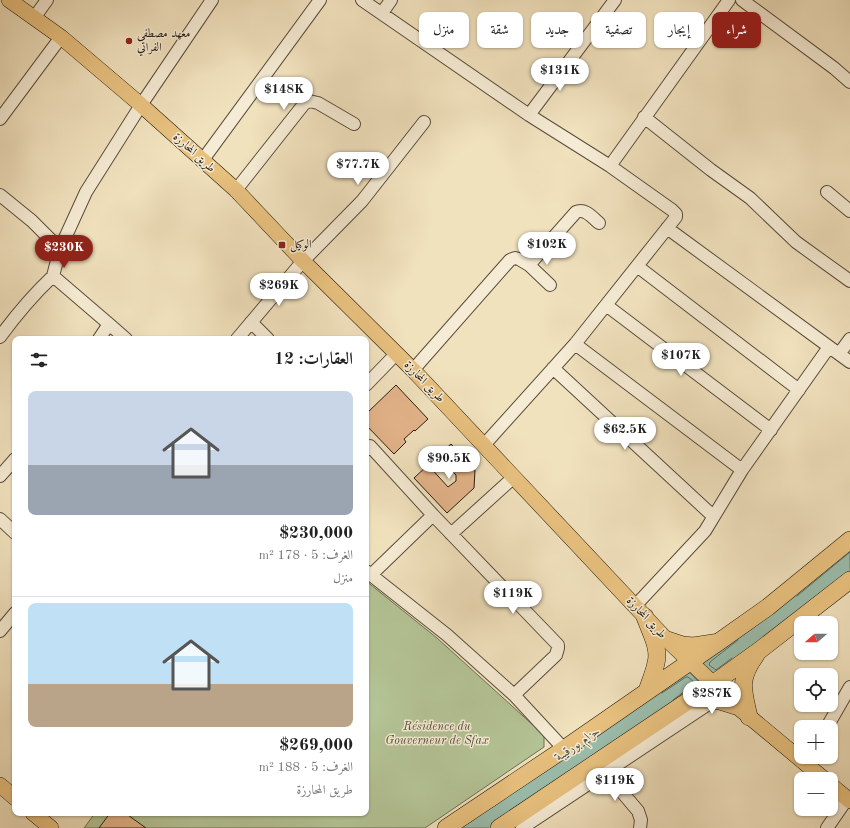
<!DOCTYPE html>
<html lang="ar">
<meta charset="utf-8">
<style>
body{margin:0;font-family:"Old Standard TT",Amiri,serif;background:#f2f2f2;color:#222;direction:rtl;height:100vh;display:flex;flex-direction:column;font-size:15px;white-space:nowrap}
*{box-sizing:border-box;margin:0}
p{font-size:13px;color:#767676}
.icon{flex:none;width:22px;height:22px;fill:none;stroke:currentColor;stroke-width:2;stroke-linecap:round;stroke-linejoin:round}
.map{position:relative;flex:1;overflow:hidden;direction:ltr}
.panel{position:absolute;left:12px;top:336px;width:357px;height:480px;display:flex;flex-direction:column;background:#fff;border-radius:8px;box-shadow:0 1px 3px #0004;direction:rtl}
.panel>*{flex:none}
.top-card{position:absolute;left:381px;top:12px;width:380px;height:36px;direction:rtl;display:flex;gap:8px}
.needle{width:26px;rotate:250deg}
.controls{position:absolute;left:794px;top:616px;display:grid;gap:8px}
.controls a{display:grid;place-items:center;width:44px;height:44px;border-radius:8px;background:#fff;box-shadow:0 1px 3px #0004;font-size:20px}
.price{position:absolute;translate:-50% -34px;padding:0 9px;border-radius:14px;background:#fff;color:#222;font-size:13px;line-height:26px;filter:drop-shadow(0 1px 2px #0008)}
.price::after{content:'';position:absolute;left:50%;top:24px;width:12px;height:9px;margin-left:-6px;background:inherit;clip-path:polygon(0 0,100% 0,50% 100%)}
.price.on{background:#8f2418;color:#fff}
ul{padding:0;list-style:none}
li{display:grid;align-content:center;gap:8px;height:212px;padding:0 16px}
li+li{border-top:1px solid #e0e0e0}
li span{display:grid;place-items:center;height:124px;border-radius:8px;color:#555}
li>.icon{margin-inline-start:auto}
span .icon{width:72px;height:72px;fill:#fffc;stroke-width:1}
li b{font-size:17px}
h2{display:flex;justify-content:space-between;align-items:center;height:48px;padding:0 16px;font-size:17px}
.chip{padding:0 14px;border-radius:8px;background:#fff;box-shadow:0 1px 3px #0004;font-size:14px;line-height:36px}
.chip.on{background:#8f2418;color:#fff}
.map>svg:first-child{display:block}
.green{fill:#b4c496;stroke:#6d7054}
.water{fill:#9bbead;stroke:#6c7d6f}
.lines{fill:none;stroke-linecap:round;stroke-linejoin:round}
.shore{stroke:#606c5f;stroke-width:1}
.building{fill:#e5b58b;stroke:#261b11}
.minor-casing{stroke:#594d3c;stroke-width:14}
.major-casing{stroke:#261b11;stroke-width:16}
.highway-casing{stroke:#261b11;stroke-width:18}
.minor{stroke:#f6ecd5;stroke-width:12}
.major{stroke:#e8c17f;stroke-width:15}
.highway{stroke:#e8c17f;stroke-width:17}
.poi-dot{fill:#8f2418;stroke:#f6ecd5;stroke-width:1.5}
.labels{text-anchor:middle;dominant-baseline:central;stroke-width:3;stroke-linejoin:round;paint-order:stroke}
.poi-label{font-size:12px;fill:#261b11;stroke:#f6ecd5;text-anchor:start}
.street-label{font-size:12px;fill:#261b11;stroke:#f6ecd5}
.park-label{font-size:12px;font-style:italic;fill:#514e39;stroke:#f6ecd5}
.water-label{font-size:13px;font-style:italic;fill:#4f5448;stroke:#f6ecd5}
</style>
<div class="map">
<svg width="850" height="828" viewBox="0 0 850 828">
<rect width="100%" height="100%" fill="#f1e2be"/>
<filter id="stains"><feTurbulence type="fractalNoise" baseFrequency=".005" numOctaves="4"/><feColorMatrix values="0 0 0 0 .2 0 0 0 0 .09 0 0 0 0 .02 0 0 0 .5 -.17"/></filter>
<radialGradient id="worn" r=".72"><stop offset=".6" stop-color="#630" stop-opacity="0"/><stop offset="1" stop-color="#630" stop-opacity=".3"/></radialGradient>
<path class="green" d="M366,581L437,638L544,735V747L425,828H84L95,813H366Z"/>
<path class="water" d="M850,547V573L715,675L702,664Z
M688,671L701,684L490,828H455Z"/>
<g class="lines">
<path class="shore" d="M797,596L850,552
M732,658L716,670L709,665L710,662L738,640
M662,693L686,677H688L694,682V684L673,700"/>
</g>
<path class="building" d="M396,385L428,419L415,431L414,430L404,439L406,442L394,454L366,425V414Z
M451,444L475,470L474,488L447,513L414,478L428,465L448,487L456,481V475L438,456Z
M110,813H125L146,828H99Z"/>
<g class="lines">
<g class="minor-casing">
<path id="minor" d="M362,0L529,115
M742,0L834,68L850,82
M382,13L391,0
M34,18L47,0
M644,117L711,170L750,198L796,242L850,281
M0,119L61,37
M202,161L320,0
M610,166L529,115L615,0
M236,190L304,104L309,101L318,103L354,124
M827,192L850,211
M0,195L32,221L60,249
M667,228L839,354L850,339
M529,265L550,285
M637,266L799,390
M53,276L60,249L86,192L141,105L212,0
M606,305L771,430
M251,322L268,339
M109,324L126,339
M0,337C16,315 33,295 53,276L109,324L99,339
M237,339L303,261L362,201L424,122
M575,344L742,470
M839,354L850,362
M553,368L713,516
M413,370L510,260L515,258L519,259L529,265L576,212C585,208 592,217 599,223
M366,385L396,354
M484,445L575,344L676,217V214L672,210L610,166L729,0
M366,450L370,446L433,515
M0,476L15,459
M0,519L15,533
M451,534L514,477
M366,571L447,635L514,695L564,749
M371,575L433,515L558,645V648L556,655L514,695
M635,606L705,531L742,470L829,347
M0,631L15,613
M827,727L850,687
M605,772L638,811L641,820L640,828
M522,828L713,701
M827,828L847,799"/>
</g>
<g class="major-casing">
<path id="major" d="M9,0L61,37L141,105L236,190L303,261L413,370L664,637L740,709L824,779
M668,639L683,644L693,645L720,641
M688,701L720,702L736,707
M0,785L15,798
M831,785L850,801
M33,813L51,828"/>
</g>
<g class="highway-casing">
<path id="highway" d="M645,617C650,631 660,648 656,663C654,673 650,682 647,691
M749,717C743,689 738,680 756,655
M446,828L564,749L720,641L768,607L850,540
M499,828L703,691L760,650L850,580"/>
</g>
<use href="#minor" class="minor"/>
<use href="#major" class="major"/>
<use href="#highway" class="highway"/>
</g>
<g class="poi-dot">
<circle cx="129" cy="41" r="4"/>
<rect x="278" y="241" width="8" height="8" rx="2"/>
</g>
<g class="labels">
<g class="poi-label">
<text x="137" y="34">معهد مصطفى<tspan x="137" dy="14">الفراتي</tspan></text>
<text x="290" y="245">الوكيل</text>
</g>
<g class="street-label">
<text transform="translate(194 153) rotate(42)">طريق المحارزة</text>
<text transform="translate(424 382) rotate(46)">طريق المحارزة</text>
<text transform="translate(646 618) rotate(47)">طريق المحارزة</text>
</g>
<g class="park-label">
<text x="437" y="727">Résidence du<tspan x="437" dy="14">Gouverneur de Sfax</tspan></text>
</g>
<g class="water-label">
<text transform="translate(578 744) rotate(-34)">حزام بورقيبة</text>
</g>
</g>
<rect width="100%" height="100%" filter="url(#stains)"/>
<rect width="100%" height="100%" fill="url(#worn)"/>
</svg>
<div class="controls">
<a><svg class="needle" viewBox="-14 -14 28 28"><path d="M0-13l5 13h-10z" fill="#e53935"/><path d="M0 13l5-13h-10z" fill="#767676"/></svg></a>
<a><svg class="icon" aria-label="locate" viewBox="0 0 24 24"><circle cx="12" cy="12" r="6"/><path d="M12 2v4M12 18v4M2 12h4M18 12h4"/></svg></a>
<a>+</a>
<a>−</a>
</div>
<b class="price" style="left:560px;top:92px">$131K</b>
<b class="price" style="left:284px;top:111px">$148K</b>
<b class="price" style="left:358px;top:186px">$77.7K</b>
<b class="price" style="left:547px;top:266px">$102K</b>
<b class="price on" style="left:64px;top:269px">$230K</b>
<b class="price" style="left:279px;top:307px">$269K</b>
<b class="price" style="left:681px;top:377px">$107K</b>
<b class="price" style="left:625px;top:451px">$62.5K</b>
<b class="price" style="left:449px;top:480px">$90.5K</b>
<b class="price" style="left:513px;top:615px">$119K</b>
<b class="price" style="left:712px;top:715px">$287K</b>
<b class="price" style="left:615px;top:802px">$119K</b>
<div class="top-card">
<a class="chip on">شراء</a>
<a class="chip">إيجار</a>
<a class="chip">تصفية</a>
<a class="chip">جديد</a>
<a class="chip">شقة</a>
<a class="chip">منزل</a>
</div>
<section class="panel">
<h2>العقارات: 12<svg class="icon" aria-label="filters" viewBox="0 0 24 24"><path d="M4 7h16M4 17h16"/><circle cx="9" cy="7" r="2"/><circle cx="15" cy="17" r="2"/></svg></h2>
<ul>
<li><span style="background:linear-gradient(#c9d6e8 60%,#9aa5b1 0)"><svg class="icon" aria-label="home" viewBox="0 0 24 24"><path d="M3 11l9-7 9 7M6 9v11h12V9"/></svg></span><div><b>$230,000</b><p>الغرف: 5 · 178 m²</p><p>منزل</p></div></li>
<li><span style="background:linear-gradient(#bfe0f5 65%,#b9a48a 0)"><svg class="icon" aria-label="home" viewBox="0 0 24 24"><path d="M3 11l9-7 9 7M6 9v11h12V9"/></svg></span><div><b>$269,000</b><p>الغرف: 5 · 188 m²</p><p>طريق المحارزة</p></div></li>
</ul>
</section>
</div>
